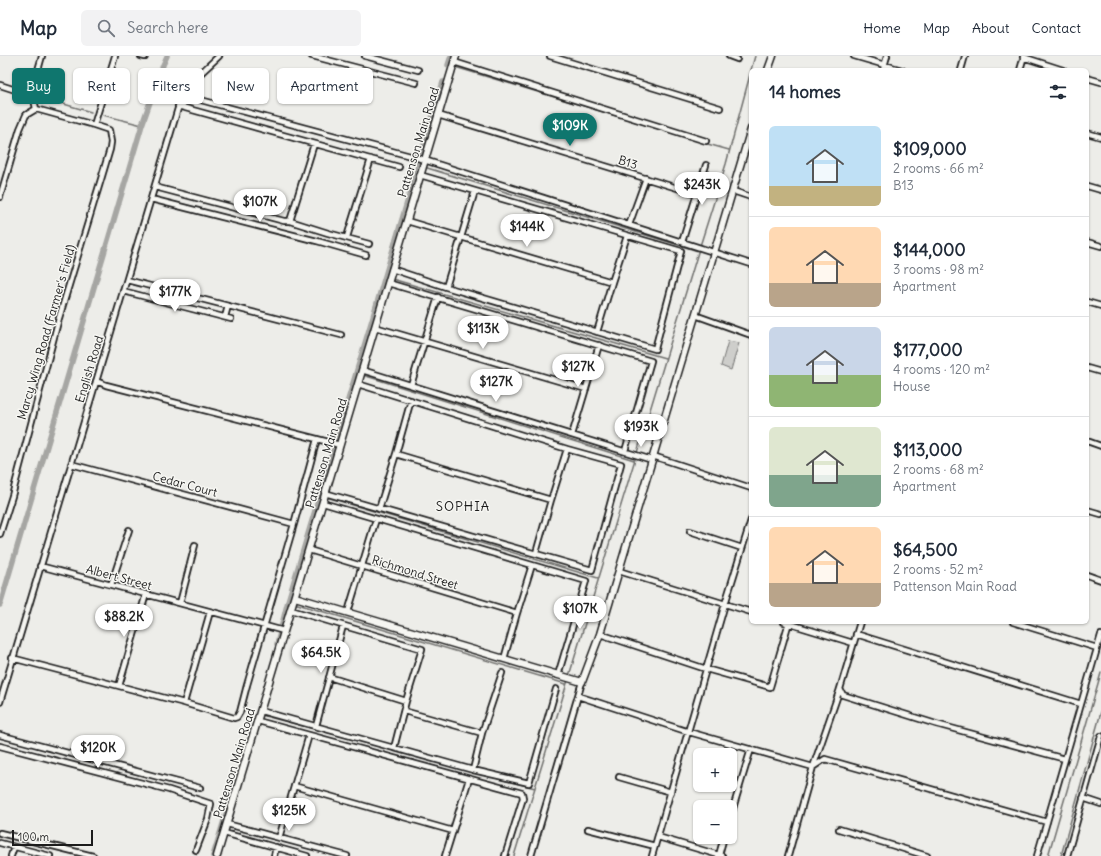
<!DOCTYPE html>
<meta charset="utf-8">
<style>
body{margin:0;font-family:Delius,sans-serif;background:#f2f2f3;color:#1f2937;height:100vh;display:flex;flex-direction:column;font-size:15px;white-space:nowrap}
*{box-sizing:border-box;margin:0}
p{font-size:13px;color:#747a83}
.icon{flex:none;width:22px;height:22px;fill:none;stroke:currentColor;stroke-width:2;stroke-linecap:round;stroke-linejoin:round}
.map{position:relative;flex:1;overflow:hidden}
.details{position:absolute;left:749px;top:12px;width:340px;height:556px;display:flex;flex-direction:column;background:#fff;border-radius:6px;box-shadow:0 1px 3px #0004}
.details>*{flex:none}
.hud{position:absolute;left:12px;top:12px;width:380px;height:36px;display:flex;gap:8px}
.fabs{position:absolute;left:693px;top:692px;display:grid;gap:8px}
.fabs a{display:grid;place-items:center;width:44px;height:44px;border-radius:6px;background:#fff;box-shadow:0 1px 3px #0004;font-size:20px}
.scale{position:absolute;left:12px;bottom:10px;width:81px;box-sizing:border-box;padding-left:4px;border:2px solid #1c1c1c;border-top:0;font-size:11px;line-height:14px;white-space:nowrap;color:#1c1c1c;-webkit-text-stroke:3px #f6f6f2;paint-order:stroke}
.price{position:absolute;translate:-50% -34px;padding:0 9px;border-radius:14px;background:#fff;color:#222;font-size:13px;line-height:26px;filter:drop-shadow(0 1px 2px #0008)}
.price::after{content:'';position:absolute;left:50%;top:24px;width:12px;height:9px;margin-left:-6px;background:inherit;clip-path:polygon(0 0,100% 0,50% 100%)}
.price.selected{background:#0f766e;color:#fff}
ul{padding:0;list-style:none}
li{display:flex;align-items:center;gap:12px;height:100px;padding:0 20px}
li+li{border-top:1px solid #e0e1e3}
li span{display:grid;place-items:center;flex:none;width:112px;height:80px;border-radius:6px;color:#555}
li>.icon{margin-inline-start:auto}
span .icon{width:48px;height:48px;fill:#fffc;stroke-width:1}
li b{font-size:17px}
h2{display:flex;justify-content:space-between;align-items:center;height:48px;padding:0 20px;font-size:17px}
.chip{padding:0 14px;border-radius:6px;background:#fff;box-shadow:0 1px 3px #0004;font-size:14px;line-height:36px}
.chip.selected{background:#0f766e;color:#fff}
header{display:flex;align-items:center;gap:24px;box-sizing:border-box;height:56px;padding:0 20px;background:#fff;border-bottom:1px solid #e0e1e3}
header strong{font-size:19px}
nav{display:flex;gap:22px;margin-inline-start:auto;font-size:14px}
.search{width:280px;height:36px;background:#f2f2f3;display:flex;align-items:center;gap:10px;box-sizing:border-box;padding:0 14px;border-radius:6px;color:#747a83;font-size:15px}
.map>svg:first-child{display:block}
.grass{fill:#cececb;stroke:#757574}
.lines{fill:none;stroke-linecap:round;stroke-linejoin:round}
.stream{stroke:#6f6f6d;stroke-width:1.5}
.canal{stroke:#a6a6a3;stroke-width:5.5}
.street-casing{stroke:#1c1c1c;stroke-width:8}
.secondary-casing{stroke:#1c1c1c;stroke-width:9}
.street{stroke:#f6f6f2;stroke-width:4.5}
.secondary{stroke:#f6f6f2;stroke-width:6}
.labels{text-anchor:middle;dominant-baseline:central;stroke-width:3;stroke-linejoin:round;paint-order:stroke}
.street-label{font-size:12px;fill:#1c1c1c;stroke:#f6f6f2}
.neighbourhood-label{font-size:13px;letter-spacing:1px;fill:#1c1c1c;stroke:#f6f6f2}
</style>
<header>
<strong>Map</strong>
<div class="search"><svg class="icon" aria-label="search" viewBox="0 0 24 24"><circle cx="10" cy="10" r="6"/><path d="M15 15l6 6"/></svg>Search here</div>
<nav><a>Home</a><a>Map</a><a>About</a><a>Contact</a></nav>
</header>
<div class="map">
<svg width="1101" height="800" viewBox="0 0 1101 800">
<rect width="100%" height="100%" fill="#edede9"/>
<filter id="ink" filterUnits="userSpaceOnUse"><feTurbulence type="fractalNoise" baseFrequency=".025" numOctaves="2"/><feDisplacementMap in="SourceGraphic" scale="8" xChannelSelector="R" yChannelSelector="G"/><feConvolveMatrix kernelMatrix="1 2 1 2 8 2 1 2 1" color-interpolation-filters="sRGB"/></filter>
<g filter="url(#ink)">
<path class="grass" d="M728,285L739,287L731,314L721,310Z"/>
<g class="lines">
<path class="stream" d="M455,11L689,82
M751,14L755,0
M40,41L91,56
M103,59L142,69
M704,87L729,94
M424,111L698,195
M700,190L726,108L751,15
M392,223L665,302
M363,319L634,404
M326,441L598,522
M294,547L566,628
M569,620L699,193
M261,659L394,694
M492,721L535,732
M259,779L336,800
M514,800L568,624
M1048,800L1101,617
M1061,800L1101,656"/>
<path class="canal" d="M448,9L451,0
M0,549L142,69L163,9L167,0
M277,588L288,545L443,26
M213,800L234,732"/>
<g class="street-casing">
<path id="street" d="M141,0L145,1
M312,0L416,27
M365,0L418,14
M550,0L720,52
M729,0L737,3
M854,0L902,14
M1023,1L1063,14
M454,6L706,85
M883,14L887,0
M961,14L965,0
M1020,14L1024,0
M1087,22L1101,26
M0,29L31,39L34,43L36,53
M31,39L42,0
M182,39L418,102L751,208
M178,50L399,111
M438,59L697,138
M94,69L115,0
M1087,77L1101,81
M1087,130L1101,134
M155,131L284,165H290L328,177L369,188
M733,135L751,141
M0,141L20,73L26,59L36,53
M151,143L317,185L366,199
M290,165L314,88
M407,165L612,226L627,180
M629,169L646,122
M347,181L371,103
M682,186L706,109
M1087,186L1101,190
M392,213L446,231L655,293L681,195L420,119
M127,224L341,279
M388,227L651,305L625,395
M446,231L475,135
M123,235L231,263
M1087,246L1101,250
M695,259L751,279
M225,261L228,250
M375,271L586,333
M597,276L612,226
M1087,312L1101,316
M362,314L652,404
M96,325L106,329L317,383L340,389
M411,329L438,241
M572,379L599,289
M1087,385L1101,390
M396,398L551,444
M653,400L751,432
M71,408L294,468
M325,437L592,514L621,408L567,393L358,328
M323,447L586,525L558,619
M379,453L396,398L411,344
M1087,454L1101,458
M690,475L742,492
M0,478L12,440L59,262L102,120L110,93L111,86L109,74L94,69L36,53
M309,494L517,557
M536,497L551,444L567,393
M40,510L284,575
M619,515L751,556
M1087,519L1101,524
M111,529L129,474
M180,547L195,489
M291,554L422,593L406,645L394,692
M348,556L376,463
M784,566L853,587
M1013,566L1097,592
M600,578L706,613L770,631L789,566
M856,578L1081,648
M12,602L184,647L234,662L237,661L240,656L247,629L294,468L317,383
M504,603L517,557L532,509
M329,621L406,645
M119,630L146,538
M840,633L843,639L936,668L1065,703
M578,640L689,676L813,711L825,703L1047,766
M0,646L182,39L187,30L219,0
M184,647L210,556
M261,655L473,714L529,727L556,633
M404,655L482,677
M258,665L522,737L523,742L505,800
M316,670L343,570
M0,679L200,732
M0,690L169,734L211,748L208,763L196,794
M473,714L482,677L502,617
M619,721L671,736
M294,730L453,775
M1083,742L1101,748
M730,762L751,693
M227,768L347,800
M588,773L655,790
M839,773L927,800
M0,777L93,800
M224,777L307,800
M658,781L722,800
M279,782L309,679
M0,787L50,800
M719,799L724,781
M11,800L14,791
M274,800L276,791
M445,800L469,723
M531,800L582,626
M652,800L725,548L751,464
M788,800L813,711L840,633L860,566
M1037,800L1101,579
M1067,800L1101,680"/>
</g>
<g class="secondary-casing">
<path id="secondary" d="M768,14L773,0
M295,541L582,626L600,578L751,73
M217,800L456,0"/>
</g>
<use href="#street" class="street"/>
<use href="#secondary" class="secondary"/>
</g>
</g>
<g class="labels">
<g class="street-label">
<text transform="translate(418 86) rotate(-73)">Pattenson Main Road</text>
<text transform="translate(628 106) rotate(17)">B13</text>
<text transform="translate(46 276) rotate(-74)">Marcy Wing Road (Farmer's Field)</text>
<text transform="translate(89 313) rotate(-73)">English Road</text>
<text transform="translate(326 397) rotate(-73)">Pattenson Main Road</text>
<text transform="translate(185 428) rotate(15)">Cedar Court</text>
<text transform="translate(415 516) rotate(17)">Richmond Street</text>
<text transform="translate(119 521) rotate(15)">Albert Street</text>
<text transform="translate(234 707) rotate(-73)">Pattenson Main Road</text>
</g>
<g class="neighbourhood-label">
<text x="463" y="450">SOPHIA</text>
</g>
</g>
</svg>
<div class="fabs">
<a>+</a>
<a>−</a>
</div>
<div class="scale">100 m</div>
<b class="price selected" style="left:570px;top:91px">$109K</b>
<b class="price" style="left:702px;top:150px">$243K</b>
<b class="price" style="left:260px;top:167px">$107K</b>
<b class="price" style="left:527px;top:192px">$144K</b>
<b class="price" style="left:175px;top:257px">$177K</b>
<b class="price" style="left:483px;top:294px">$113K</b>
<b class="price" style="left:578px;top:332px">$127K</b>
<b class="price" style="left:496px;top:347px">$127K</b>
<b class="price" style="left:641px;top:392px">$193K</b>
<b class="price" style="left:580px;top:574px">$107K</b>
<b class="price" style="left:124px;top:582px">$88.2K</b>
<b class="price" style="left:321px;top:618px">$64.5K</b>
<b class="price" style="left:98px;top:713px">$120K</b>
<b class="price" style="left:289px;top:776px">$125K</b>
<div class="hud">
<a class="chip selected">Buy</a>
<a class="chip">Rent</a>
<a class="chip">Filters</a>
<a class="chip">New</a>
<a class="chip">Apartment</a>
</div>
<section class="details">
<h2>14 homes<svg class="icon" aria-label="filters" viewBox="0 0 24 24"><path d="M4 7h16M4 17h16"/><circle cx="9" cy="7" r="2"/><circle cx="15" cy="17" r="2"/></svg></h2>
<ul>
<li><span style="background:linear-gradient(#bfe0f5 75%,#c2b280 0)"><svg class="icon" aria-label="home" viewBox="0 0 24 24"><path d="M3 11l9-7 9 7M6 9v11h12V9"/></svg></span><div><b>$109,000</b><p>2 rooms · 66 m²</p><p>B13</p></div></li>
<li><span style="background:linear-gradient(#ffd9b3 70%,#b9a48a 0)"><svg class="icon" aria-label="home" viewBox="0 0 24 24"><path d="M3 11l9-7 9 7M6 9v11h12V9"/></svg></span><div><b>$144,000</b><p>3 rooms · 98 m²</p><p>Apartment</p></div></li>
<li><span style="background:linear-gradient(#c9d6e8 60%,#8fb573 0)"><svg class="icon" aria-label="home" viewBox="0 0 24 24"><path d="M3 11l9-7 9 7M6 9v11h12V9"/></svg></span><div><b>$177,000</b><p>4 rooms · 120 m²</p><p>House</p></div></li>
<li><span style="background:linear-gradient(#dfe7d0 60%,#7fa58c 0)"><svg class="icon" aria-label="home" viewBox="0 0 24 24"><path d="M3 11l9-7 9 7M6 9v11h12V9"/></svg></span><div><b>$113,000</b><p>2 rooms · 68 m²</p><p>Apartment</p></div></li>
<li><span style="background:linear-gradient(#ffd9b3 70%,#b9a48a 0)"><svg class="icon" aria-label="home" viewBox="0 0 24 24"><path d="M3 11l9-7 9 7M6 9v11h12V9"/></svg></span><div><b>$64,500</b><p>2 rooms · 52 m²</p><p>Pattenson Main Road</p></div></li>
</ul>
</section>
</div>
